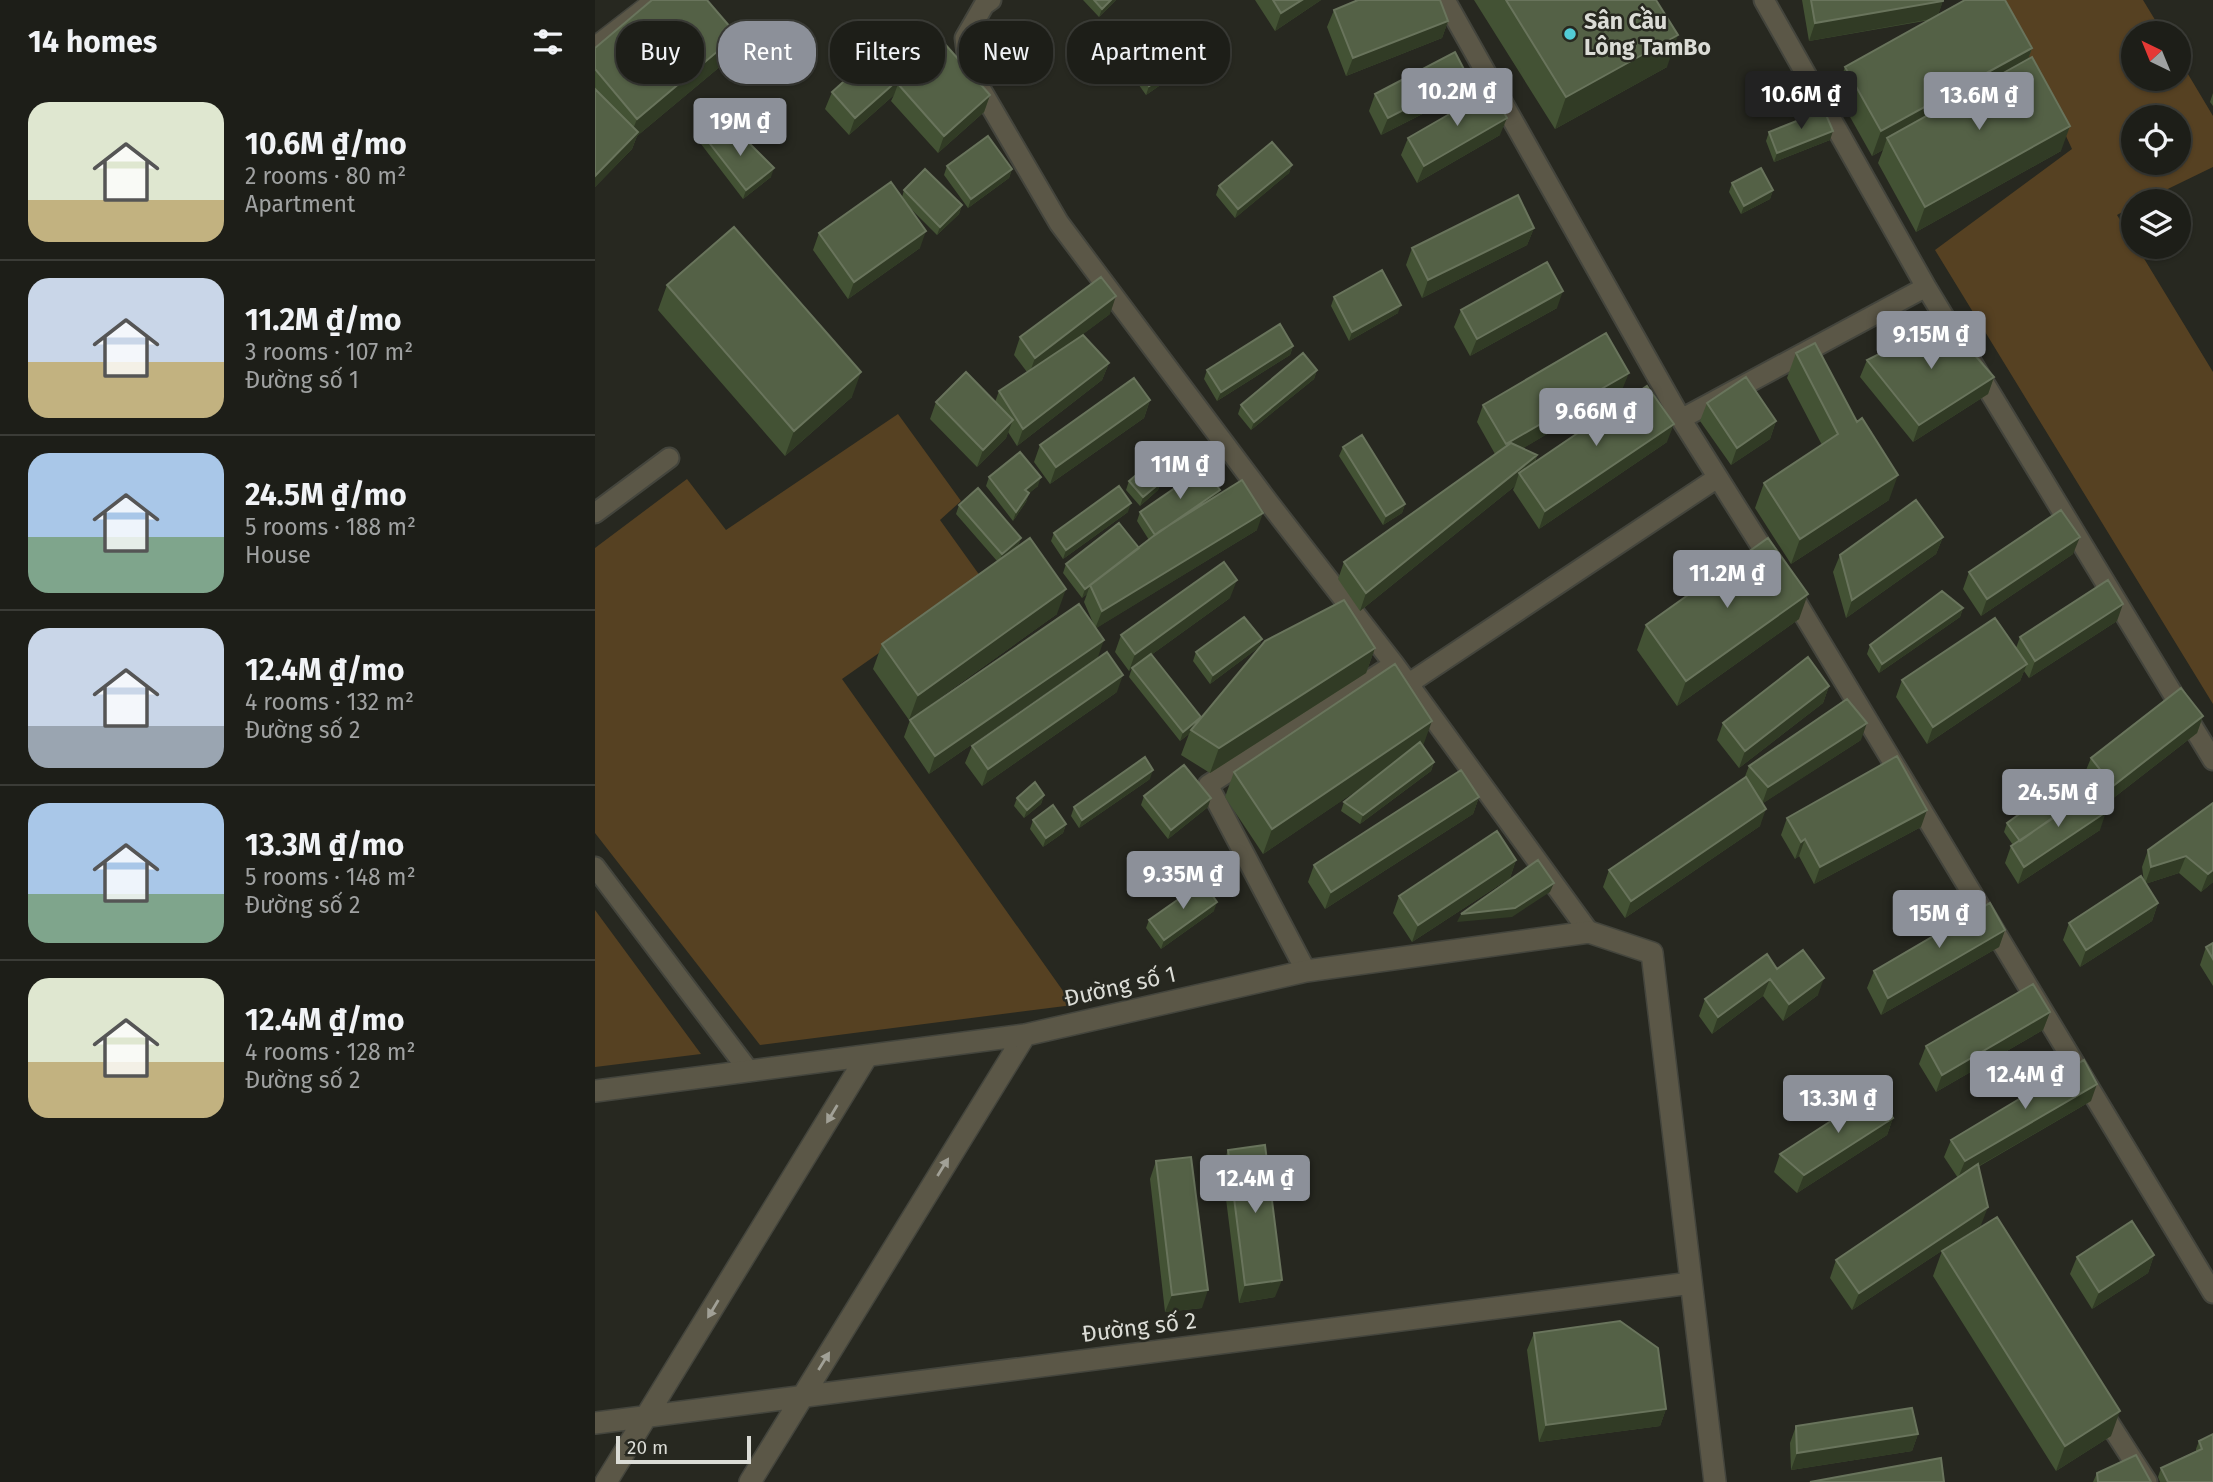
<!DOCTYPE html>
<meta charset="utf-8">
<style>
body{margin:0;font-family:"Fira Sans",sans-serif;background:#252721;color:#f1f3f6;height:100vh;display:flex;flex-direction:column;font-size:26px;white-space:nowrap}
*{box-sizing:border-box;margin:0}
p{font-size:23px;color:#a0a2a2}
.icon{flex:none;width:38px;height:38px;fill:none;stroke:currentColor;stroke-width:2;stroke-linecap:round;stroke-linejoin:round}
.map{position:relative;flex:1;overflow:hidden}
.drawer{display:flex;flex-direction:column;background:#1d1e18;width:595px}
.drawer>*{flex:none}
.guide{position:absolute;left:21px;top:21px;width:665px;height:63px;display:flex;gap:14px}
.needle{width:46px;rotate:317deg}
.fabs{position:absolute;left:1526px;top:21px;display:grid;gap:14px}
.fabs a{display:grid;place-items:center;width:70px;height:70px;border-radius:50%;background:#1d1e18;box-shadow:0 2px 5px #0004,0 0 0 2px #3b3c37;font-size:35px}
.scale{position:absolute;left:21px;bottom:18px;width:135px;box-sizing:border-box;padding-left:7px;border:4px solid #dbdcd6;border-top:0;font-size:19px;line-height:24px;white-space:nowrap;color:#dbdcd6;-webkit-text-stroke:5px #272820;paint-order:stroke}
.price{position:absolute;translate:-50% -60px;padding:0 16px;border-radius:7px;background:#8c9099;color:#fff;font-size:23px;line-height:46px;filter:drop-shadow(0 2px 4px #0008)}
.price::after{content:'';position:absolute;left:50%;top:42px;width:21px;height:16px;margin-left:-10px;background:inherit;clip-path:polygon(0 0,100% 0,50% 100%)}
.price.active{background:#222;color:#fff}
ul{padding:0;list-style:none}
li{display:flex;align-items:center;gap:21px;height:175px;padding:0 28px}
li+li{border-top:2px solid #3b3c37}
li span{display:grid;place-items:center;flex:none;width:196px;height:140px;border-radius:21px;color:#555}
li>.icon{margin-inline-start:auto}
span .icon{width:84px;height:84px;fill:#fffc;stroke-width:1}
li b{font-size:30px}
h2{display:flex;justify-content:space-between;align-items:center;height:84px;padding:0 28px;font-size:30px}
.chip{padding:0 24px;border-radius:28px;background:#1d1e18;box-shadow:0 2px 5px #0004,0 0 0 2px #3b3c37;font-size:24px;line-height:63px}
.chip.active{background:#8c9099;color:#fff}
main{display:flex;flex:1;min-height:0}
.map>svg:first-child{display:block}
.green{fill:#564122;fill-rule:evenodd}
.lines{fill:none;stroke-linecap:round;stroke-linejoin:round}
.lane-casing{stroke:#44453d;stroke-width:23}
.street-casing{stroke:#44453d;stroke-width:24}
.lane{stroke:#5b5747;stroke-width:19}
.street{stroke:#5b5747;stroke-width:21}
.wall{fill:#435234}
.shaded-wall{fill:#313b25}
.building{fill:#546146;stroke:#69745c;stroke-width:2}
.oneway{fill:#a1a096}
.poi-dot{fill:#52ccd6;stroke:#272820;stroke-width:2.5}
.labels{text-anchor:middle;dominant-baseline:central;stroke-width:5;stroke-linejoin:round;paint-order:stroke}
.poi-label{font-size:23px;font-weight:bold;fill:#dbdcd6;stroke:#272820;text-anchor:start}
.street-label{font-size:23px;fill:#dbdcd6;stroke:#272820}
</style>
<main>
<section class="drawer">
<h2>14 homes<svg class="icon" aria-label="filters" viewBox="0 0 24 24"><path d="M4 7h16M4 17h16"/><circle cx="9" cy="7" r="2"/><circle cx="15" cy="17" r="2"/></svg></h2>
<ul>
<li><span style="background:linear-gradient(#dfe7d0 70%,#c2b280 0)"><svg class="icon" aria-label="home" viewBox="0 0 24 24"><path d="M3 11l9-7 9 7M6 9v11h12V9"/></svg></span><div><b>10.6M ₫/mo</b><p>2 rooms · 80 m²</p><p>Apartment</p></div></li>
<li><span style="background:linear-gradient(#c9d6e8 60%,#c2b280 0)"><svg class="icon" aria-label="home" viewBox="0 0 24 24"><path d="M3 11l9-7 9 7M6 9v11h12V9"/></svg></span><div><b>11.2M ₫/mo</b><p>3 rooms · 107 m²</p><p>Đường số 1</p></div></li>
<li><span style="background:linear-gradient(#a9c7e8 60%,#7fa58c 0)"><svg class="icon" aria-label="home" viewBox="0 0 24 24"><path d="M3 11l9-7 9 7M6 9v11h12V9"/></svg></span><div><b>24.5M ₫/mo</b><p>5 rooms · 188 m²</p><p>House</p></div></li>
<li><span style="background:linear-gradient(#c9d6e8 70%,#9aa5b1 0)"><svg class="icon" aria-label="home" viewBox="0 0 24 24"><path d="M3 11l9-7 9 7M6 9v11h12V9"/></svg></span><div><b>12.4M ₫/mo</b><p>4 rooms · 132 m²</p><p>Đường số 2</p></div></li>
<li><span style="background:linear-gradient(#a9c7e8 65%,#7fa58c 0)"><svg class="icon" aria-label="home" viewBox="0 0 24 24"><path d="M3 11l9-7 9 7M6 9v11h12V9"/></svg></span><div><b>13.3M ₫/mo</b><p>5 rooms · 148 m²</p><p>Đường số 2</p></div></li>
<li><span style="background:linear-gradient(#dfe7d0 60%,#c2b280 0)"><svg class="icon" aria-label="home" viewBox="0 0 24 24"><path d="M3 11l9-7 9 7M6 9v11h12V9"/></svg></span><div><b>12.4M ₫/mo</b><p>4 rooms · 128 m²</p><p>Đường số 2</p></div></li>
</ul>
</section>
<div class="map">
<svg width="1618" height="1482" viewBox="0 0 1618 1482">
<rect width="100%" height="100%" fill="#272820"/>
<path class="green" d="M1408,0H1548L1568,33H1538V79H1584V59L1618,116V167L1548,201H1538V206L1522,215L1538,241V247H1542L1618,372V704L1340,250L1477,149ZM1538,117H1584V163H1538Z
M303,414L366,501L345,520L388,580L247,679L478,1005L165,1045L0,833V548L92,479L131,530Z
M0,910L106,1054L0,1067Z"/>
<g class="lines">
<g class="lane-casing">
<path id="lane" d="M396,0L389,5L370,38L374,69L464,223L674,503L799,664L994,932
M850,0L1086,419L1178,565
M1169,0L1331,287L1618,760
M1086,419L1331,287
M0,513L74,458
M1194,590L1618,1293
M813,684L1122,478
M0,867L154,1071
M711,971L613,785L798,665
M1505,1409L1552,1482"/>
</g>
<g class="street-casing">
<path id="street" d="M0,48L62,0
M0,1091L430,1035L711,971L994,932L1057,953L1120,1482
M0,1423L1096,1283
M11,1482L272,1056
M155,1482L430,1035"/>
</g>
<use href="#lane" class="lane"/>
<use href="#street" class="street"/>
</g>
<path class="wall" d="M488,0H521L504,17Z
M660,0H726L680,31Z
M879,0H1061L1072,67L960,129Z
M1207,0H1348L1343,15L1437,48L1433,60L1466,151L1321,232L1283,163L1288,150L1277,156L1241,92L1250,67L1335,20L1214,41Z
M739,10L853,21L847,38L751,76L732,27Z
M0,48L133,60L42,136L37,149L0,187Z
M328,62L395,95L389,112L343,153L296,101L299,95L254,135L230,109L237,92Z
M537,62L580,68L577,77L551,95L534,71Z
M873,77L867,94L786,135L774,111L780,94Z
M1618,93V106L1615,102Z
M1174,132L1235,140L1179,162L1171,141Z
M905,135L822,183L806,155L813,138Z
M109,136L176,177L148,199L106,144Z
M697,165L694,173L640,218L621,195L624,186Z
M352,166L417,169L414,178L373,208L349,175Z
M1137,183L1178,190L1175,199L1146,214L1134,192Z
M309,190L367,205L364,214L342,235L314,207L325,248L253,299L218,250L224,233L307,197Z
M939,228L932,245L827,298L811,265L817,248Z
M72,285L257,397L190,456L63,310Z
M739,297L803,313L754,341L736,306Z
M962,308L875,356L859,327L866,310Z
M515,314L481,339L514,363L507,380L422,446L413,432L411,438L382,467L335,419L341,402H400L404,391L432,372L419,355L425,337Z
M698,346L695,355L622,401L609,379L612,370Z
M1201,353L1294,500L1196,564L1160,508L1169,483L1227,445L1192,378Z
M1272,360L1399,377L1393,394L1318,442L1265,377Z
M722,370L719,379L656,430L643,414L646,405Z
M1027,390L928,448L942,455L940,463L1072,442L944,529L918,490L920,486L765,611L743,579L749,562L900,454L882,422L888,405Z
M555,400L549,418L455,484L439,462L445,445Z
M1112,403L1181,421L1175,439L1136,465L1105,421Z
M748,447L810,504L807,513L788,525L744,456Z
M394,477L443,486L434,493L431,502L418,521L391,486Z
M534,481L566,482L563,490L545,506L531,490Z
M623,495L662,530L501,628L503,657L334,774L309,737L315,720L499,625L489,602L492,594L487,598L468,573L471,564L543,548L554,540L542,521L545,512Z
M364,505L426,538L423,546L462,614L314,720L278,669L287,644L402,561L361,514Z
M533,512L468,559L456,541L459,533Z
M1348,537L1341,554L1251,618L1238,572L1245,555Z
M1478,554L1386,616L1368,589L1374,572Z
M635,598L556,655L606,717L780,648L771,673L615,773L586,755L594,734L585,741L534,677L537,668L534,671L520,652L526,635Z
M1368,608L1365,617L1284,673L1272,654L1275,645Z
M1204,619L1082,706L1042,650L1051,625Z
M1522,621L1434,678L1429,671L1425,681L1332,744L1301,697L1307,680L1421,648L1425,637Z
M667,639L663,648L615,684L598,661L601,652Z
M1234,686L1228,703L1144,768L1122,740L1128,723Z
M522,692L387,786L370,763L377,746Z
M1608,716L1602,733L1512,803L1489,775L1496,758Z
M1266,740L1168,803L1165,826L1030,918L1008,887L1014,870L1149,779L1154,766Z
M828,746L839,762L836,771L765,824L746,811L749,802L780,778L668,854L630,797L639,772Z
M555,779L484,828L476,816L479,807Z
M449,795L446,804L429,818L419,806L422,798Z
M549,796L613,807L573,839L546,805Z
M884,797L878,814L730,909L713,882L719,865Z
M1618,803V882L1606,892L1584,873L1550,884L1563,903L1557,921L1485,967L1468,940L1474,923L1549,882L1547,867L1553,850Z
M1480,804L1505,830L1423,884L1410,863L1416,846L1418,845L1409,832L1412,823Z
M1192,818L1326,827L1219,884L1204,856L1200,859L1186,835Z
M438,820L471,824L468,833L448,847L435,829Z
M921,860L915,878L817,942L798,913L804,896Z
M619,911L566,949L551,928L554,920Z
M1410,930L1404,947L1286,1015L1272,988L1279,971Z
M1618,943V986L1605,965L1611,947Z
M1182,969L1223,995L1188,1021L1168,996L1117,1034L1104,1016L1110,999Z
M1455,1012L1448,1030L1341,1092L1324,1064L1331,1046Z
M1496,1101L1383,1167L1386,1225L1257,1310L1235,1278L1241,1260L1363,1178L1349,1157L1356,1140Z
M1298,1118L1292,1135L1202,1193L1179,1172L1185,1154Z
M633,1150L680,1297L644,1303L627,1167Z
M561,1161L607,1308L570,1312L555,1179Z
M1347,1251L1516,1436L1461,1471L1338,1276Z
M1559,1255L1553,1273L1497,1309L1475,1274L1482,1257Z
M939,1333L1071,1409L1065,1426L944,1442L932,1350Z
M1201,1426L1323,1434L1317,1451L1196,1470L1195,1443Z
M1604,1441L1618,1482H1565L1563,1477L1566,1468L1601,1451V1449Z
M1502,1473L1556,1482H1498Z"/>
<path class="shaded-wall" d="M516,0H521L504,17L507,9Z
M707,0H726L680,31L686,13Z
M1348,1L1342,18L1214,41L1220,23Z
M853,21L847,38L751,76L758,58Z
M142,35L133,60L42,136L37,149L0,187V176L33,142L42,119Z
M1083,35L1072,67L960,129L971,97Z
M1437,48L1428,73L1292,138L1288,150L1277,156L1286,131Z
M330,56L324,73L303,84L299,95L254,135L260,118Z
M580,68L577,77L551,95L554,86Z
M873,77L867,94L786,135L793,118Z
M395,95L389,112L343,153L349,136Z
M912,118L905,135L822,183L829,166Z
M1475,126L1466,151L1321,232L1330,207Z
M1238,131L1235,140L1179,162L1182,153Z
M697,165L694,173L640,218L643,209Z
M179,168L176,177L148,199L151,190Z
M417,169L414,178L373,208L376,199Z
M1178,190L1175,199L1146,214L1149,206Z
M367,205L364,214L342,235L345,227Z
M939,228L932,245L827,298L833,280Z
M331,231L325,248L253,299L259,282Z
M968,291L962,308L875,356L882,339Z
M521,296L515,314L434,375L440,358Z
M806,305L803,313L754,341L757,332Z
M698,346L695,355L622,401L626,392Z
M514,363L507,380L422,446L428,429Z
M722,370L719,379L656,430L659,422Z
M266,372L257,397L190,456L199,431Z
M1034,373L1027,390L905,462L911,444Z
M1399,377L1393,394L1318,442L1324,425Z
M555,400L549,418L455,484L461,467Z
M418,420L411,438L382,467L388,450Z
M1181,421L1175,439L1136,465L1142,448Z
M1079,424L1072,442L944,529L950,511Z
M942,455L936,472L924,473L920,486L765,611L771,593Z
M1303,475L1294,500L1196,564L1205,539Z
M446,477L443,486L427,499L430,490Z
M566,482L563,490L545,506L548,497Z
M625,490L622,499L560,535Z
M434,493L431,502L418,521L421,512Z
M536,503L533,512L468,559L471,550Z
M810,504L807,513L788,525L791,516Z
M668,513L662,530L500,629L507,611Z
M1348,537L1341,554L1251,618L1257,600Z
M1485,537L1478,554L1386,616L1392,599Z
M426,538L423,546L404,563L407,554Z
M642,580L635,598L534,671L540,654Z
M495,585L492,594L487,598L490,589Z
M471,589L462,614L314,720L323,695Z
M1213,594L1204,619L1082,706L1091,681Z
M1528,604L1522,621L1434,678L1440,661Z
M1368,608L1365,617L1284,673L1287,664Z
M667,639L663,648L615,684L618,675Z
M509,640L503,657L334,774L340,756Z
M780,648L771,673L615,773L624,748Z
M1432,664L1425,681L1332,744L1338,727Z
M528,675L522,692L387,786L393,769Z
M1234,686L1228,703L1144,768L1150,751Z
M1608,716L1602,733L1512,803L1518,786Z
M606,718L596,730L594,734L585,741L588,732Z
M837,721L828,746L668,854L677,829Z
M1272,723L1266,740L1167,804L1173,787Z
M839,762L836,771L765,824L768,815Z
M558,770L555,779L484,828L487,820Z
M449,795L446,804L429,818L432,810Z
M884,797L878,814L730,909L736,892Z
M616,798L613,807L573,839L576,830Z
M1482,800L1478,809L1425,841Z
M1171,809L1165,826L1030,918L1036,901Z
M1332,810L1326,827L1219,884L1225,867Z
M1511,812L1505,830L1423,884L1429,867Z
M471,824L468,833L448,847L451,838Z
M1210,839L1204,856L1200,859L1206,842Z
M1591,856L1584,873L1550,884L1556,867Z
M921,860L915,878L817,942L823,925Z
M1618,870V882L1606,892L1613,874Z
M959,883L955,892L917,917L862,922L866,914Z
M622,902L619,911L566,949L569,940Z
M1563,903L1557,921L1485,967L1491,950Z
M1410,930L1404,947L1286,1015L1293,998Z
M1229,978L1223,995L1188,1021L1194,1004Z
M1175,979L1168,996L1117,1034L1123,1017Z
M1455,1012L1448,1030L1341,1092L1347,1075Z
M1502,1084L1496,1101L1363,1178L1370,1161Z
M1298,1118L1292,1135L1202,1193L1209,1175Z
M1393,1207L1386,1225L1257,1310L1264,1293Z
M1559,1255L1553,1273L1497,1309L1504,1292Z
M687,1280L680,1297L644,1303L650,1285Z
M613,1290L607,1308L570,1312L577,1295Z
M1071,1409L1065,1426L944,1442L951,1425Z
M1525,1411L1516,1436L1461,1471L1470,1446Z
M1323,1434L1317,1451L1196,1470L1202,1453Z"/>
<path class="building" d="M57,0H112L142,35L42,119L0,69V48Z
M499,0H516L507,9Z
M678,0H707L686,13Z
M763,0H845L853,21L758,58L739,10Z
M911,0H1061L1083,35L971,97Z
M1216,0H1348V1L1220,23Z
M1370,0H1410L1437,48L1286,131L1250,67Z
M306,30L330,56L260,118L237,92Z
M349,43L395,95L349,136L303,84Z
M564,45L580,68L554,86L537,62Z
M860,52L873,77L793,118L780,94Z
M1437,57L1475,126L1330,207L1292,138Z
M0,89L43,132L0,176Z
M896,90L912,118L829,166L813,138Z
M1229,110L1238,131L1182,153L1174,132Z
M143,132L179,168L151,190L109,136Z
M393,136L417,169L376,199L352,166Z
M677,142L697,165L643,209L624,186Z
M1166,168L1178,190L1149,206L1137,183Z
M330,169L367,205L345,227L309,190Z
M296,182L331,231L259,282L224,233Z
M923,195L939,228L833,280L817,248Z
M139,227L266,372L199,431L72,285Z
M952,262L968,291L882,339L866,310Z
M787,270L806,305L757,332L739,297Z
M506,277L521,296L440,358L425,337Z
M1350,321L1399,377L1324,425L1272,360Z
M685,324L698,346L626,392L612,370Z
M1011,333L1034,373L911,444L888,405Z
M488,335L514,363L428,429L404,391Z
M1220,343L1262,422L1267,418L1303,475L1205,539L1169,483L1243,434L1201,353Z
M708,353L722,370L659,422L646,405Z
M371,372L418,420L388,450L341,402Z
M1151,377L1181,421L1142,448L1112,403Z
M539,378L555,400L461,467L445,445Z
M1052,386L1079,424L950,511L924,473Z
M767,435L810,504L791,516L748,447Z
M916,443L942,455L771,593L749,562Z
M425,452L446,477L430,490L434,493L421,512L394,477Z
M553,465L566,482L548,497L534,481Z
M609,468L625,490L560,535L545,512Z
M647,480L668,513L507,611L495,585L565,531Z
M524,486L536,503L471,550L459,533Z
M383,488L426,538L407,554L364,505Z
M1321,500L1348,537L1257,600L1245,555Z
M1466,510L1485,537L1392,599L1374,572Z
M524,523L544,548L490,589L471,564Z
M435,538L471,589L323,695L287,644Z
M1173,538L1213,594L1091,681L1051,625Z
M629,562L642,580L540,654L526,635Z
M1513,580L1528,604L1440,661L1425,637Z
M1347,591L1368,608L1287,664L1275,645Z
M749,600L780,648L624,748L596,730L670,641Z
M484,604L509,640L340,756L315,720Z
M649,617L667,639L618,675L601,652Z
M1400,618L1432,664L1338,727L1307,680Z
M512,652L528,675L393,769L377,746Z
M556,654L606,717L588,732L537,668Z
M1213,657L1234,686L1150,751L1128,723Z
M800,664L837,721L677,829L639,772Z
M1586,688L1608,716L1518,786L1496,758Z
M1252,699L1272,723L1173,787L1154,766Z
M825,742L839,762L768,815L749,802Z
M1302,756L1332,810L1225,867L1210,839L1206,842L1192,818Z
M550,757L558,770L487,820L479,807Z
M589,765L616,798L576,830L549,796Z
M866,770L884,797L736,892L719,865Z
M1151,777L1171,809L1036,901L1014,870Z
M440,782L449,795L432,810L422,798Z
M1469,782L1482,800L1425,841L1412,823Z
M1498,792L1511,812L1429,867L1416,846Z
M1618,803V870L1613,874L1591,856L1556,867L1553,850Z
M458,805L471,824L451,838L438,820Z
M902,831L921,860L823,925L804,896Z
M943,860L959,883L920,908L866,914Z
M1546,876L1563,903L1491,950L1474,923Z
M608,882L622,902L569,940L554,920Z
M1395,903L1410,930L1293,998L1279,971Z
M1618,943V959L1611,947Z
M1208,950L1229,978L1194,1004L1175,979L1123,1017L1110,999L1172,954L1182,969Z
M1438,984L1455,1012L1347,1075L1331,1046Z
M1489,1060L1502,1084L1370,1161L1356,1140Z
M1281,1092L1298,1118L1209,1175L1185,1154Z
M670,1145L687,1280L650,1285L633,1150Z
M596,1157L613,1290L577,1295L561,1161Z
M1383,1164L1393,1207L1264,1293L1241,1260Z
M1402,1217L1525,1411L1470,1446L1347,1251Z
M1537,1221L1559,1255L1504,1292L1482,1257Z
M1025,1321L1063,1348L1071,1409L951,1425L939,1333Z
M1317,1408L1323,1434L1202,1453L1201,1426Z
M1618,1434V1482H1573L1566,1468L1607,1449L1604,1441Z
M1541,1455L1556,1482H1503L1502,1473Z
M1346,1458L1349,1482H1215Z"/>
<defs><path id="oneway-solid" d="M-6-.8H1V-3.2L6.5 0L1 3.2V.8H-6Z" transform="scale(1.75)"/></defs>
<g class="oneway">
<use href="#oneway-solid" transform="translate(237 1114) rotate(121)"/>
<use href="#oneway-solid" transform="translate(348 1167) rotate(-58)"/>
<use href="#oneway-solid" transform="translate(118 1309) rotate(121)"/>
<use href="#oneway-solid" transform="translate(229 1361) rotate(-58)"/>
</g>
<circle class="poi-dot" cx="975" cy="34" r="7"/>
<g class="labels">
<g class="poi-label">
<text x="989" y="21">Sân Cầu<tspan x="989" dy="26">Lông TamBo</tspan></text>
</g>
<g class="street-label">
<text transform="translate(525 986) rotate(-13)">Đường số 1</text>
<text transform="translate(544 1327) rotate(-7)">Đường số 2</text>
</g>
</g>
</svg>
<div class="fabs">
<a><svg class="needle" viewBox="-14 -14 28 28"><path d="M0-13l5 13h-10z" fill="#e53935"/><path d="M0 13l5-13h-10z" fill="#a0a2a2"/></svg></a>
<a><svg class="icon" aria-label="locate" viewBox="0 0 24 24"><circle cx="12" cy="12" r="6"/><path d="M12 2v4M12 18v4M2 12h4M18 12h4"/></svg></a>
<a><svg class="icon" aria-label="layers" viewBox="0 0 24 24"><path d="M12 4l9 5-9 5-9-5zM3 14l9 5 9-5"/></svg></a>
</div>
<div class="scale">20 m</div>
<b class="price" style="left:862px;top:128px">10.2M ₫</b>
<b class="price active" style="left:1206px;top:131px">10.6M ₫</b>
<b class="price" style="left:1384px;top:132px">13.6M ₫</b>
<b class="price" style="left:145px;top:158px">19M ₫</b>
<b class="price" style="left:1336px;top:371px">9.15M ₫</b>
<b class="price" style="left:1001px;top:448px">9.66M ₫</b>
<b class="price" style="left:585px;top:501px">11M ₫</b>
<b class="price" style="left:1132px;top:610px">11.2M ₫</b>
<b class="price" style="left:1463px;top:829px">24.5M ₫</b>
<b class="price" style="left:588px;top:911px">9.35M ₫</b>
<b class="price" style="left:1344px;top:950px">15M ₫</b>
<b class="price" style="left:1430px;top:1111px">12.4M ₫</b>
<b class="price" style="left:1243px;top:1135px">13.3M ₫</b>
<b class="price" style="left:660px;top:1215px">12.4M ₫</b>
<div class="guide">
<a class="chip">Buy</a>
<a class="chip active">Rent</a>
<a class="chip">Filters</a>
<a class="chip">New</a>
<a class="chip">Apartment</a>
</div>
</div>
</main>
